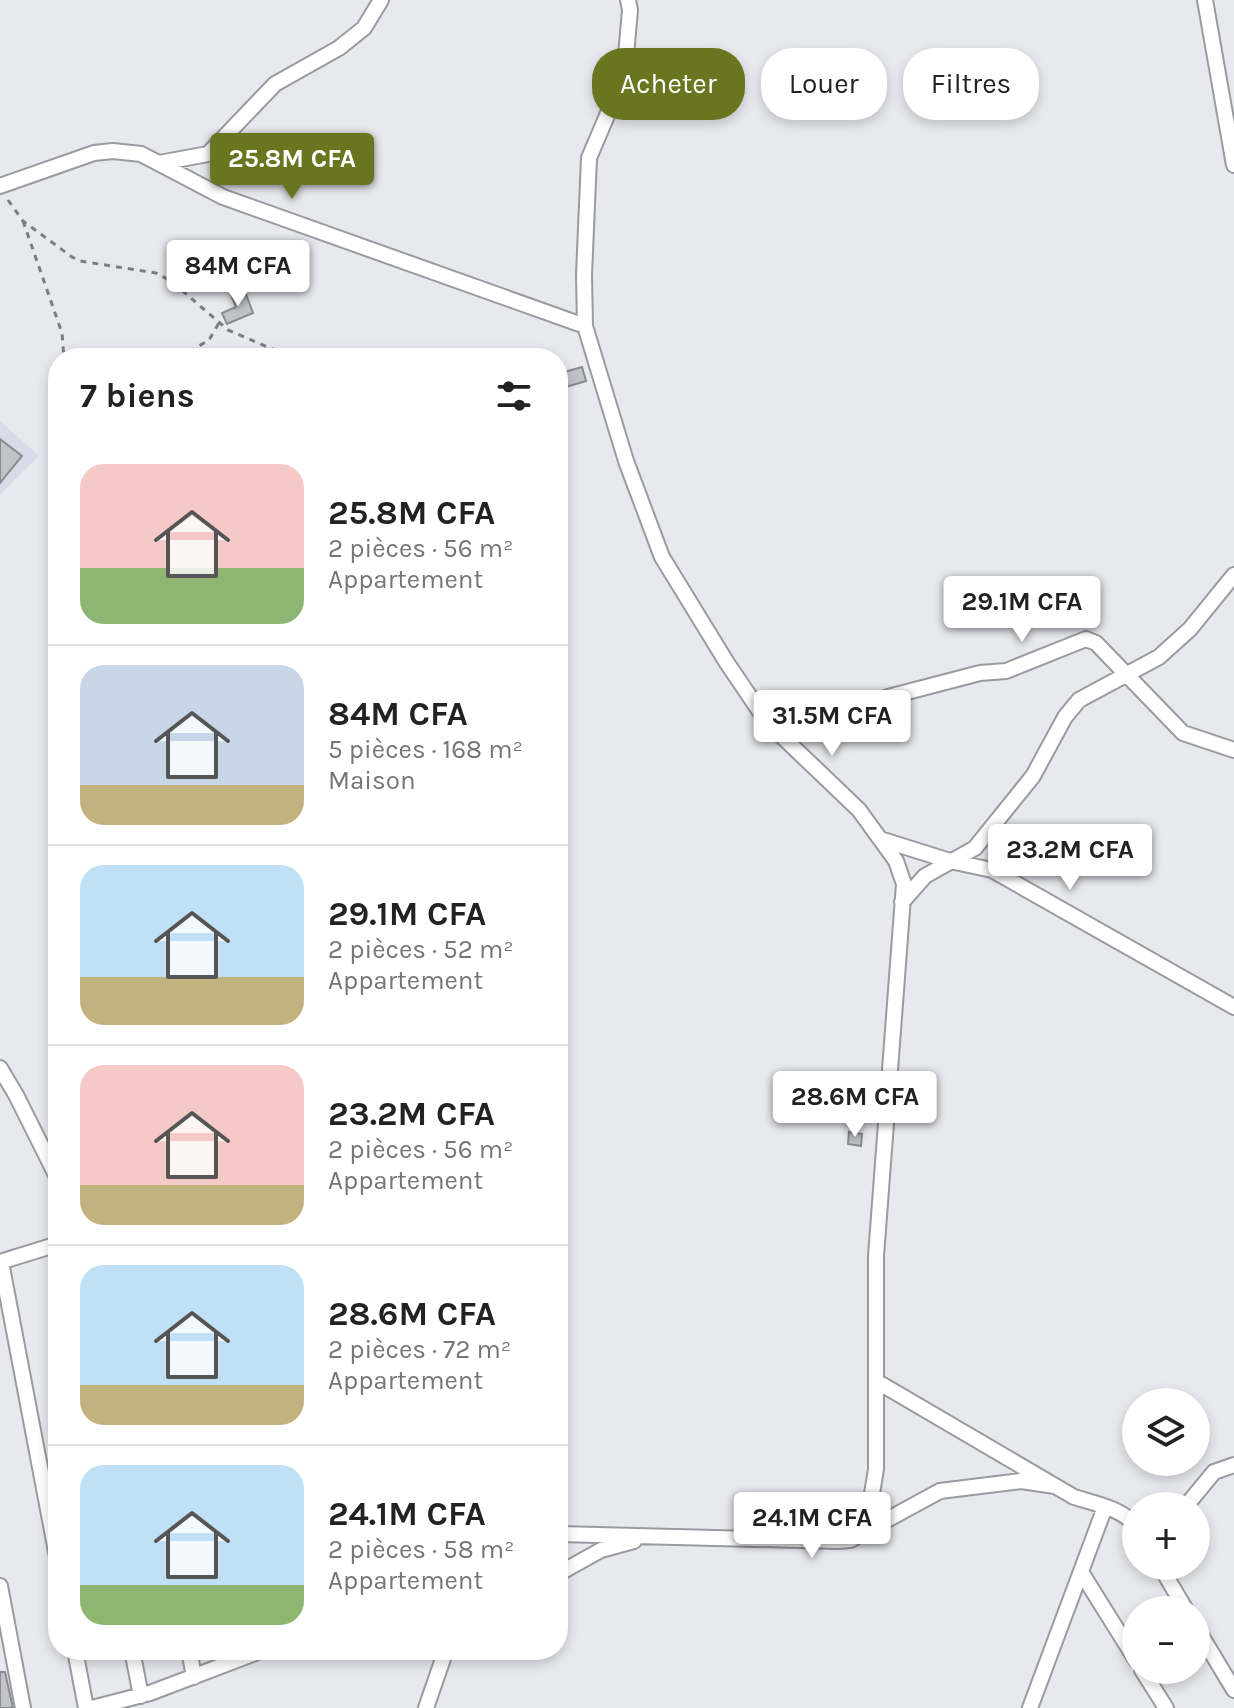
<!DOCTYPE html>
<html lang="fr">
<meta charset="utf-8">
<style>
body{margin:0;font-family:Karla,sans-serif;background:#f6f6f6;color:#222;height:100vh;display:flex;flex-direction:column;font-size:30px;white-space:nowrap}
*{box-sizing:border-box;margin:0}
p{font-size:26px;color:#767676}
.icon{flex:none;width:44px;height:44px;fill:none;stroke:currentColor;stroke-width:2;stroke-linecap:round;stroke-linejoin:round}
.map{position:relative;flex:1;overflow:hidden}
.drawer{position:absolute;left:48px;top:348px;width:520px;height:1312px;display:flex;flex-direction:column;background:#fff;border-radius:32px;box-shadow:0 4px 12px #0003}
.drawer>*{flex:none}
.guide{position:absolute;left:592px;top:48px;width:522px;height:72px;display:flex;gap:16px}
.fabs{position:absolute;left:1122px;top:1388px;display:grid;gap:16px}
.fabs a{display:grid;place-items:center;width:88px;height:88px;border-radius:50%;background:#fff;box-shadow:0 4px 12px #0003;font-size:40px}
.price{position:absolute;translate:-50% -68px;padding:0 18px;border-radius:8px;background:#fff;color:#222;font-size:26px;line-height:52px;filter:drop-shadow(0 2px 4px #0008)}
.price::after{content:'';position:absolute;left:50%;top:48px;width:24px;height:18px;margin-left:-12px;background:inherit;clip-path:polygon(0 0,100% 0,50% 100%)}
.price.current{background:#6a751f;color:#fff}
ul{padding:0;list-style:none}
li{display:flex;align-items:center;gap:24px;height:200px;padding:0 32px}
li+li{border-top:2px solid #e0e0e0}
li span{display:grid;place-items:center;flex:none;width:224px;height:160px;border-radius:24px;color:#555}
li>.icon{margin-inline-start:auto}
span .icon{width:96px;height:96px;fill:#fffc;stroke-width:1}
li b{font-size:34px}
h2{display:flex;justify-content:space-between;align-items:center;height:96px;padding:0 32px;font-size:34px}
.tag{padding:0 28px;border-radius:32px;background:#fff;box-shadow:0 4px 12px #0003;font-size:28px;line-height:72px}
.tag.current{background:#6a751f;color:#fff}
.map>svg:first-child{display:block}
.built{fill:#d7dce8}
.building{fill:#c0c3c7;stroke:#898b8f;stroke-width:2}
.lines{fill:none;stroke-linecap:round;stroke-linejoin:round}
.street-casing{stroke:#999ba0;stroke-width:18}
.path{stroke:#7b7d80;stroke-width:3;stroke-dasharray:6 6;stroke-linecap:butt}
.street{stroke:#fff;stroke-width:14}
</style>
<div class="map">
<svg width="1234" height="1708" viewBox="0 0 1234 1708">
<rect width="100%" height="100%" fill="#e7e9ee"/>
<path class="built" d="M0,421L39,456L0,495Z"/>
<path class="building" d="M244,289L253,313L227,324L222,313L236,307L231,295Z
M582,367L586,381L566,387L561,373Z
M0,439L22,456L0,483Z
M849,1132L862,1134L861,1146L848,1144Z
M0,1672H5L13,1708H0Z"/>
<g class="lines">
<g class="street-casing">
<path id="street" d="M628,0L630,10L626,55L614,99L589,158L584,275L585,326L626,461L662,557L727,663L767,722L859,810L896,861L904,884L876,1256V1469L869,1512L850,1540
M1205,0L1234,165
M159,163L208,154L275,84L339,48L364,28L381,0
M0,186L94,153L113,151L141,154L223,197L585,326
M767,722L814,727L832,723L888,697L980,673L1006,671L1086,639L1096,643L1183,733L1234,750
M880,839L950,861L992,870L1234,1007
M902,902L925,876L975,848L1033,776L1065,717L1079,700L1159,657L1190,629L1234,575
M0,1068L16,1095L58,1179
M0,1262L58,1244
M1,1262L58,1562
M876,1381L1074,1497C1093,1503 1125,1509 1136,1527
M1186,1506L1214,1472L1234,1465
M558,1534L838,1541L850,1540L940,1491L1021,1481L1055,1486
M1160,1566L1186,1610
M1081,1572L1136,1660
M558,1574L601,1550L634,1541
M0,1586L23,1708
M1196,1627L1234,1690
M75,1650L86,1708
M132,1650L141,1696
M189,1650L194,1677
M1142,1670L1166,1708
M92,1708L150,1693L263,1650
M426,1708L446,1650
M1030,1708L1105,1507"/>
</g>
<path class="path" d="M8,200L23,221L72,257L80,261L156,273L171,281L228,330L293,358
M23,221L62,333L64,358
M179,358L209,340L219,323"/>
<use href="#street" class="street"/>
</g>
</svg>
<div class="fabs">
<a><svg class="icon" aria-label="layers" viewBox="0 0 24 24"><path d="M12 4l9 5-9 5-9-5zM3 14l9 5 9-5"/></svg></a>
<a>+</a>
<a>−</a>
</div>
<b class="price current" style="left:292px;top:201px">25.8M CFA</b>
<b class="price" style="left:238px;top:308px">84M CFA</b>
<b class="price" style="left:1022px;top:644px">29.1M CFA</b>
<b class="price" style="left:832px;top:758px">31.5M CFA</b>
<b class="price" style="left:1070px;top:892px">23.2M CFA</b>
<b class="price" style="left:855px;top:1139px">28.6M CFA</b>
<b class="price" style="left:812px;top:1560px">24.1M CFA</b>
<div class="guide">
<a class="tag current">Acheter</a>
<a class="tag">Louer</a>
<a class="tag">Filtres</a>
</div>
<section class="drawer">
<h2>7 biens<svg class="icon" aria-label="filters" viewBox="0 0 24 24"><path d="M4 7h16M4 17h16"/><circle cx="9" cy="7" r="2"/><circle cx="15" cy="17" r="2"/></svg></h2>
<ul>
<li><span style="background:linear-gradient(#f6c9c9 65%,#8fb573 0)"><svg class="icon" aria-label="home" viewBox="0 0 24 24"><path d="M3 11l9-7 9 7M6 9v11h12V9"/></svg></span><div><b>25.8M CFA</b><p>2 pièces · 56 m²</p><p>Appartement</p></div></li>
<li><span style="background:linear-gradient(#c9d6e8 75%,#c2b280 0)"><svg class="icon" aria-label="home" viewBox="0 0 24 24"><path d="M3 11l9-7 9 7M6 9v11h12V9"/></svg></span><div><b>84M CFA</b><p>5 pièces · 168 m²</p><p>Maison</p></div></li>
<li><span style="background:linear-gradient(#bfe0f5 70%,#c2b280 0)"><svg class="icon" aria-label="home" viewBox="0 0 24 24"><path d="M3 11l9-7 9 7M6 9v11h12V9"/></svg></span><div><b>29.1M CFA</b><p>2 pièces · 52 m²</p><p>Appartement</p></div></li>
<li><span style="background:linear-gradient(#f6c9c9 75%,#c2b280 0)"><svg class="icon" aria-label="home" viewBox="0 0 24 24"><path d="M3 11l9-7 9 7M6 9v11h12V9"/></svg></span><div><b>23.2M CFA</b><p>2 pièces · 56 m²</p><p>Appartement</p></div></li>
<li><span style="background:linear-gradient(#bfe0f5 75%,#c2b280 0)"><svg class="icon" aria-label="home" viewBox="0 0 24 24"><path d="M3 11l9-7 9 7M6 9v11h12V9"/></svg></span><div><b>28.6M CFA</b><p>2 pièces · 72 m²</p><p>Appartement</p></div></li>
<li><span style="background:linear-gradient(#bfe0f5 75%,#8fb573 0)"><svg class="icon" aria-label="home" viewBox="0 0 24 24"><path d="M3 11l9-7 9 7M6 9v11h12V9"/></svg></span><div><b>24.1M CFA</b><p>2 pièces · 58 m²</p><p>Appartement</p></div></li>
</ul>
</section>
</div>
